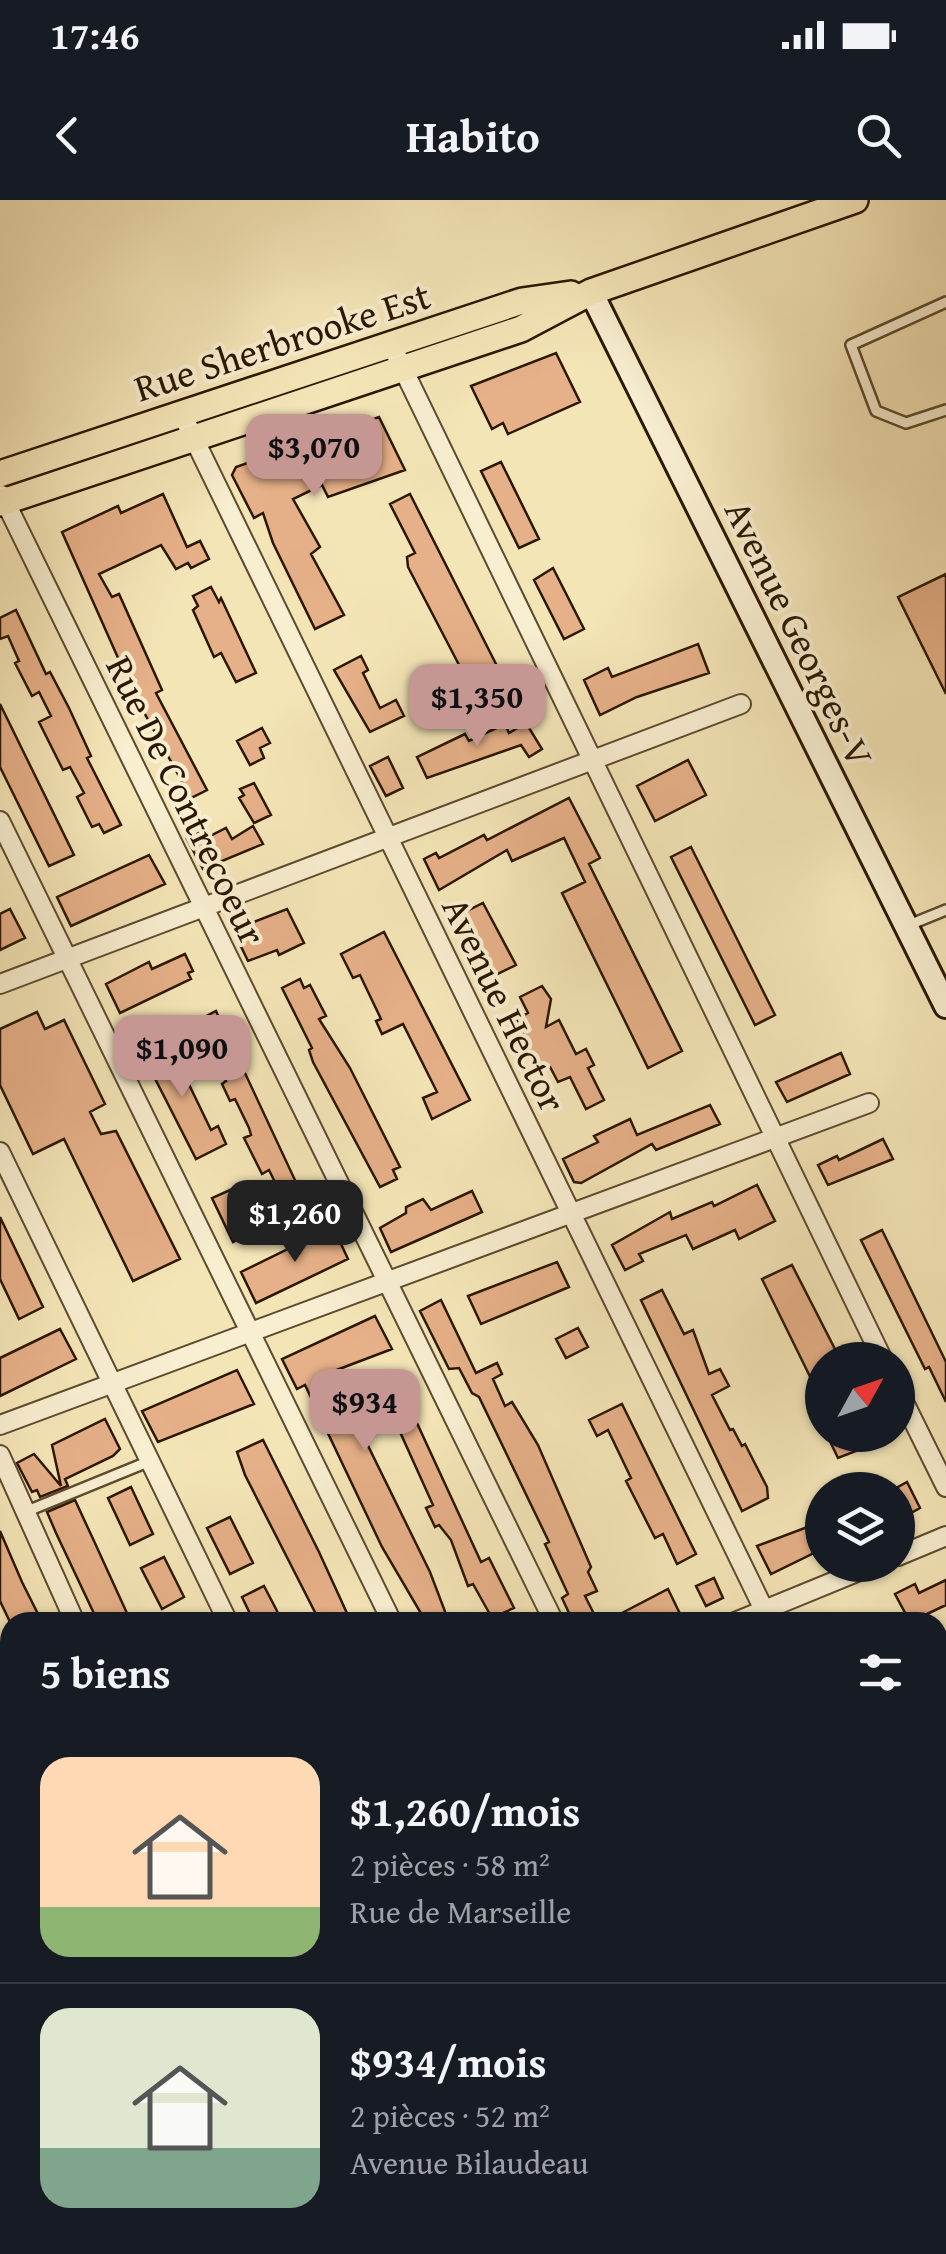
<!DOCTYPE html>
<html lang="fr">
<meta charset="utf-8">
<style>
body{margin:0;font-family:"Gentium Book Plus",serif;background:#242831;color:#f1f3f6;height:100vh;display:flex;flex-direction:column;font-size:38px;white-space:nowrap}
*{box-sizing:border-box;margin:0}
p{font-size:32px;color:#9ea1a6}
.icon{flex:none;width:55px;height:55px;fill:none;stroke:currentColor;stroke-width:2;stroke-linecap:round;stroke-linejoin:round}
.map{position:relative;flex:1;overflow:hidden}
.sheet{position:absolute;left:0px;top:1412px;width:948px;height:642px;display:flex;flex-direction:column;background:#171b24;border-radius:30px 30px 0 0;box-shadow:0 2px 8px #0004}
.sheet>*{flex:none}
.needle{width:65px;rotate:50deg}
.buttons{position:absolute;left:805px;top:1142px;display:grid;gap:20px}
.buttons a{display:grid;place-items:center;width:110px;height:110px;border-radius:50%;background:#171b24;box-shadow:0 2px 8px #0004;font-size:50px}
.price{position:absolute;translate:-50% -85px;padding:0 22px;border-radius:20px;background:#c59692;color:#111;font-size:32px;line-height:65px;filter:drop-shadow(0 2px 5px #0008)}
.price::after{content:'';position:absolute;left:50%;top:60px;width:30px;height:22px;margin-left:-15px;background:inherit;clip-path:polygon(0 0,100% 0,50% 100%)}
.price.active{background:#222;color:#fff}
ul{padding:0;list-style:none}
li{display:flex;align-items:center;gap:30px;height:250px;padding:0 40px}
li+li{border-top:2px solid #363941}
li span{display:grid;place-items:center;flex:none;width:280px;height:200px;border-radius:30px;color:#555}
li>.icon{margin-inline-start:auto}
span .icon{width:120px;height:120px;fill:#fffc;stroke-width:1}
li b{font-size:42px}
h2{display:flex;justify-content:space-between;align-items:center;height:120px;padding:0 40px;font-size:42px}
.status{display:flex;justify-content:space-between;align-items:center;height:70px;padding:0 50px;background:#171b24;direction:ltr}
.status svg{height:28px;fill:currentColor}
header{display:flex;justify-content:space-between;align-items:center;height:130px;padding:0 40px;background:#171b24;font-size:45px;font-weight:800}
.map>svg:first-child{display:block}
.building{fill:#e6b088;stroke:#2b1700;stroke-width:2.5}
.lines{fill:none;stroke-linecap:round;stroke-linejoin:round}
.lane-casing{stroke:#5d4a2e;stroke-width:14}
.street-casing{stroke:#5d4a2e;stroke-width:22}
.secondary-casing{stroke:#2b1700;stroke-width:28}
.primary-casing{stroke:#2b1700;stroke-width:30}
.lane{stroke:#f8eed0;stroke-width:9}
.street{stroke:#f8eed0;stroke-width:18}
.secondary{stroke:#f8eed0;stroke-width:22}
.primary{stroke:#f4e5b7;stroke-width:25}
.labels{text-anchor:middle;dominant-baseline:central;stroke-width:8;stroke-linejoin:round;paint-order:stroke}
.street-label{font-size:38px;fill:#2b1700;stroke:#f8eed0}
</style>
<div class="status"><b>17:46</b><svg viewBox="0 0 49 12"><path d="M0 12V9h3v3zM5 12V6h3v6zM10 12V3h3v9zM15 12V0h3v12zM26 1h20v11H26zM47 4h2v5h-2z"/></svg></div>
<header><svg class="icon" aria-label="back" viewBox="0 0 24 24"><path d="M15 5l-7 7 7 7"/></svg>Habito<svg class="icon" aria-label="search" viewBox="0 0 24 24"><circle cx="10" cy="10" r="6"/><path d="M15 15l6 6"/></svg></header>
<div class="map">
<svg width="946" height="2054" viewBox="0 0 946 2054">
<rect width="100%" height="100%" fill="#f4e5b7"/>
<filter id="stains"><feTurbulence type="fractalNoise" baseFrequency=".002" numOctaves="4"/><feColorMatrix values="0 0 0 0 .2 0 0 0 0 .09 0 0 0 0 .02 0 0 0 .5 -.17"/></filter>
<radialGradient id="worn" r=".72"><stop offset=".6" stop-color="#630" stop-opacity="0"/><stop offset="1" stop-color="#630" stop-opacity=".3"/></radialGradient>
<path class="building" d="M556,153L580,202L508,234L503,223L492,229L471,186Z
M379,217L405,270L328,297L322,285L293,299L320,347L311,354L344,415L315,429L273,343L263,313L254,318L232,275L236,267Z
M501,262L539,339L519,348L481,271Z
M163,294L187,347L200,341L209,359L191,368L188,363L176,369L161,345L99,374L112,397L119,394L162,490L156,493L207,590L191,598L135,496L62,332L118,306L121,313Z
M410,294L498,468L469,484L408,367L407,357L415,353L390,304Z
M553,368L584,429L564,439L534,380Z
M946,374V494L898,397Z
M211,387L219,402L221,398L256,473L236,482L221,453L214,457L193,410L198,406L193,396Z
M16,410L46,474L50,472L69,508L91,556L87,558L121,625L104,633L99,624L92,627L77,597L84,593L70,567L63,570L39,522L51,516L39,492L32,496L15,463L19,461L8,436L0,439V418Z
M698,444L709,473L637,497L600,515L584,480L608,468L612,477Z
M361,456L368,470L363,473L380,508L396,500L404,516L370,532L334,470Z
M0,504L74,655L49,666L0,567Z
M526,523L542,549L529,557L521,545L427,578L417,557L465,534L469,541L505,524L509,533Z
M262,528L270,543L260,548L264,558L250,565L237,541Z
M388,557L403,588L386,596L370,566Z
M688,560L706,595L655,621L637,586Z
M254,583L271,615L254,623L239,598L244,595L240,589Z
M569,598L600,658L589,664L682,851L648,868L562,693L585,682L564,638L512,661L507,650L439,690L424,659L436,653L439,658L484,635L487,640Z
M253,626L263,644L203,669L187,639L203,631L206,638L226,628L232,639Z
M691,647L775,815L755,825L671,657Z
M149,655L165,684L71,726L57,697Z
M483,703L516,765L483,781L453,718Z
M10,709L25,738L0,750V714Z
M287,709L304,743L279,755L277,750L248,761L233,730Z
M384,732L470,900L432,919L423,898L437,892L403,824L382,834L376,821L381,819L360,775L353,778L341,754Z
M185,754L193,771L188,773L191,779L120,813L106,784L149,762L152,769Z
M300,779L304,788L310,785L326,816L319,819L350,868L400,967L393,970L397,979L380,987L313,862L309,850L312,848L282,788Z
M542,786L551,799L546,827L559,820L576,854L586,849L594,865L588,868L604,900L586,909L570,877L558,882L550,867L539,870L516,819L528,813L520,797Z
M216,811L308,1008L291,1015L269,970L262,974L244,938L251,935L249,928L235,899L230,901L222,884L226,881L210,847L205,849L196,832L201,830L197,821Z
M37,812L45,829L64,820L105,904L90,912L101,934L116,931L180,1059L133,1081L64,939L33,954L0,885V829Z
M167,839L211,930L218,926L226,944L196,959L141,851Z
M841,853L850,874L787,902L776,882Z
M710,905L720,924L656,950L652,944L581,983L574,982L563,959L598,942L594,936L630,919L637,935Z
M883,939L893,959L828,985L818,965L837,956L839,960Z
M757,985L775,1021L739,1039L735,1030L693,1049L686,1035L639,1054L643,1061L625,1070L612,1045L670,1012L672,1019L712,1002L714,1006Z
M239,986L259,1029L233,1042L212,998Z
M472,991L482,1012L391,1052L380,1028L406,1013V1007L423,999L431,1010Z
M0,1017L43,1107L19,1119L0,1079Z
M333,1027L348,1059L256,1103L241,1072Z
M882,1030L946,1162V1202L929,1167L925,1169L861,1040Z
M557,1062L569,1087L481,1124L468,1096Z
M792,1065L838,1155L839,1160H822V1201L762,1079Z
M662,1090L684,1134L693,1130L709,1174L720,1169L729,1186L712,1195L730,1230L733,1229L742,1246L745,1244L767,1287L768,1298L742,1311L641,1100Z
M441,1100L476,1173L497,1163L502,1174L493,1179L505,1206L512,1202L538,1245L591,1367L588,1372L597,1391L585,1396L598,1422H576L569,1413L562,1398L568,1394L545,1344L549,1342L479,1197L472,1193L459,1168L449,1169L420,1111Z
M375,1116L392,1149L326,1174L341,1206L347,1203L430,1372L449,1422H426L382,1347L305,1185L297,1189L282,1159Z
M578,1128L588,1147L566,1158L556,1139Z
M60,1129L76,1159L0,1196V1158Z
M237,1170L254,1204L158,1242L142,1211Z
M399,1184L481,1362L489,1358L514,1408L492,1418L473,1384L468,1386L451,1340L439,1325L435,1327L426,1308L433,1305L382,1192Z
M622,1204L696,1354L677,1364L663,1334L655,1338L626,1281L631,1278L608,1230L597,1236L589,1220Z
M105,1219L120,1249L113,1256L65,1279L68,1286L40,1297L37,1290L32,1292L17,1263L34,1254L61,1286L52,1245Z
M827,1235H895V1236L838,1258Z
M263,1240L319,1352L351,1422H320L245,1275L237,1252Z
M907,1282L920,1308L898,1320V1287Z
M131,1287L153,1334L130,1345L108,1298Z
M75,1300L94,1341L131,1422H98L56,1333L47,1312Z
M230,1317L253,1363L230,1374L207,1328Z
M818,1323L822,1349L771,1374L757,1346Z
M0,1331L22,1382L42,1422H10L0,1401Z
M164,1357L184,1397L162,1409L141,1368Z
M714,1378L723,1398L706,1406L696,1386Z
M946,1380V1405L910,1422L895,1394L915,1384L919,1393Z
M264,1386L276,1409L282,1422H254L242,1397Z
M668,1389L682,1418L668,1422H627L622,1413Z"/>
<g class="lines">
<g class="lane-casing">
<path id="lane" d="M946,102L851,145L876,211L906,223L946,210
M909,725L946,710
M25,1312L150,1261
M0,1869L10,1894
M938,1887L946,1883
M938,2008L946,2018
M612,2045L616,2054
M3,2054L26,2045"/>
</g>
<g class="street-casing">
<path id="street" d="M391,144L883,1160
M182,214L770,1422
M2,295L554,1422
M0,621L392,1422
M0,784L741,504
M0,952L228,1422
M898,1190L946,1287
M0,1225L869,903
M0,1255L75,1422
M898,1356L946,1336
M735,1422L874,1365
M0,1643L10,1666
M938,1765L946,1783
M176,2045L180,2054
M530,2045L534,2054
M697,2045L701,2054
M858,2045L863,2054
M266,2054L289,2045"/>
</g>
<g class="secondary-casing">
<path id="secondary" d="M591,92L946,806"/>
</g>
<g class="primary-casing">
<path id="primary" d="M0,274L522,101L571,94
M0,303L521,129L591,92L855,0"/>
</g>
<use href="#lane" class="lane"/>
<use href="#street" class="street"/>
<use href="#secondary" class="secondary"/>
<use href="#primary" class="primary"/>
</g>
<g class="labels">
<g class="street-label">
<text transform="translate(282 141) rotate(-18)">Rue Sherbrooke Est</text>
<text transform="translate(800 433) rotate(64)">Avenue Georges-V</text>
<text transform="translate(187 600) rotate(64)">Rue De Contrecoeur</text>
<text transform="translate(505 804) rotate(64)">Avenue Hector</text>
</g>
</g>
<rect width="100%" height="100%" filter="url(#stains)"/>
<rect width="100%" height="100%" fill="url(#worn)"/>
</svg>
<div class="buttons">
<a><svg class="needle" viewBox="-14 -14 28 28"><path d="M0-13l5 13h-10z" fill="#e53935"/><path d="M0 13l5-13h-10z" fill="#9ea1a6"/></svg></a>
<a><svg class="icon" aria-label="layers" viewBox="0 0 24 24"><path d="M12 4l9 5-9 5-9-5zM3 14l9 5 9-5"/></svg></a>
</div>
<b class="price" style="left:314px;top:299px">$3,070</b>
<b class="price" style="left:477px;top:549px">$1,350</b>
<b class="price" style="left:182px;top:900px">$1,090</b>
<b class="price active" style="left:295px;top:1065px">$1,260</b>
<b class="price" style="left:365px;top:1254px">$934</b>
<section class="sheet">
<h2>5 biens<svg class="icon" aria-label="filters" viewBox="0 0 24 24"><path d="M4 7h16M4 17h16"/><circle cx="9" cy="7" r="2"/><circle cx="15" cy="17" r="2"/></svg></h2>
<ul>
<li><span style="background:linear-gradient(#ffd9b3 75%,#8fb573 0)"><svg class="icon" aria-label="home" viewBox="0 0 24 24"><path d="M3 11l9-7 9 7M6 9v11h12V9"/></svg></span><div><b>$1,260/mois</b><p>2 pièces · 58 m²</p><p>Rue de Marseille</p></div></li>
<li><span style="background:linear-gradient(#dfe7d0 70%,#7fa58c 0)"><svg class="icon" aria-label="home" viewBox="0 0 24 24"><path d="M3 11l9-7 9 7M6 9v11h12V9"/></svg></span><div><b>$934/mois</b><p>2 pièces · 52 m²</p><p>Avenue Bilaudeau</p></div></li>
</ul>
</section>
</div>
